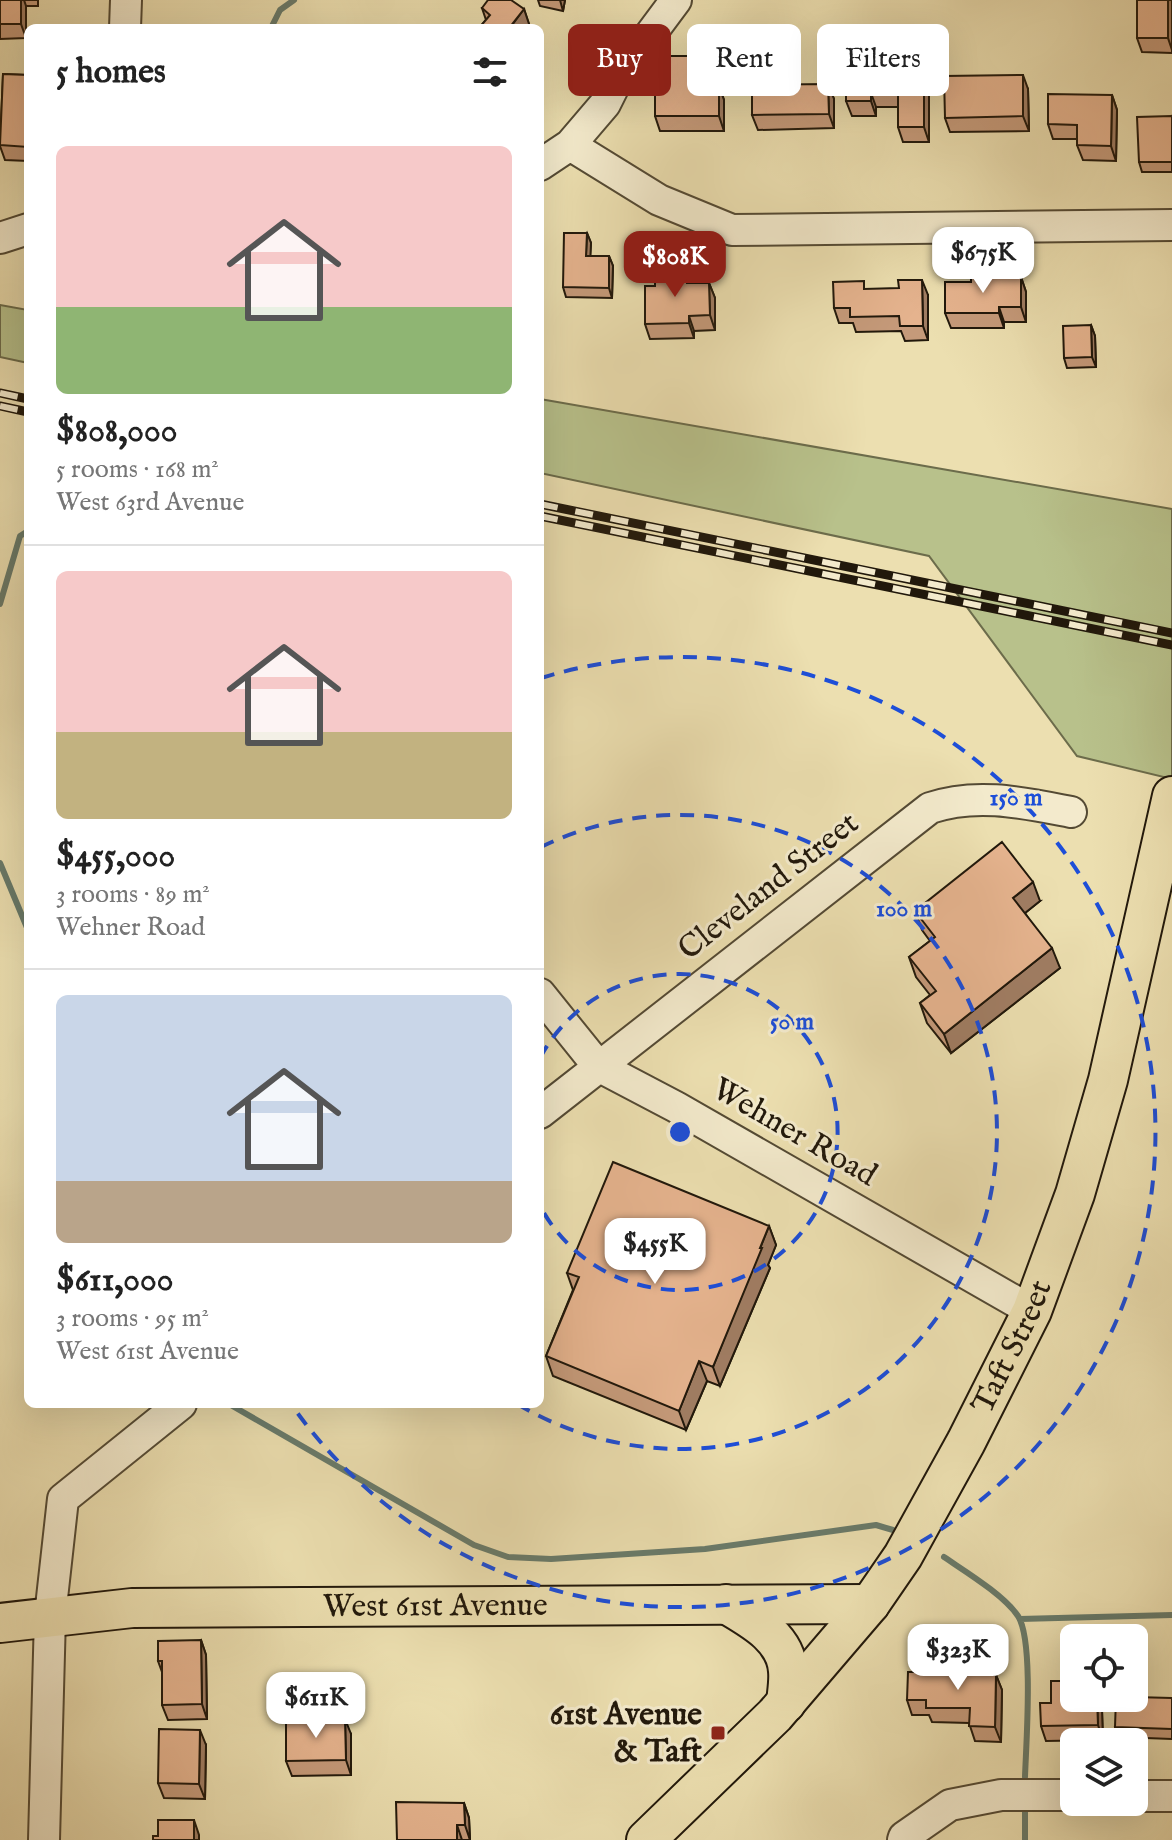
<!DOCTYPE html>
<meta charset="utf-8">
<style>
body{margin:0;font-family:"IM FELL English",serif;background:#f6f6f6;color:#222;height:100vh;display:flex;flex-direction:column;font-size:30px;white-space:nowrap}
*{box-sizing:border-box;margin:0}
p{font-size:26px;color:#767676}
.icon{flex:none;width:44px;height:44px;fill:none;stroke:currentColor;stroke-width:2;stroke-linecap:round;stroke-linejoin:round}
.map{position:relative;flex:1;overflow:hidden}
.drawer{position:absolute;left:24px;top:24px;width:520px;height:1384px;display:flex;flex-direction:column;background:#fff;border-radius:12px;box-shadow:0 8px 32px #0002}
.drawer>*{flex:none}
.guide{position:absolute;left:568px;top:24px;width:484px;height:72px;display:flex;gap:16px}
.tools{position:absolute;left:1060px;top:1624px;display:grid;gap:16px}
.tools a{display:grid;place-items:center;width:88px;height:88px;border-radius:12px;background:#fff;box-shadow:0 8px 32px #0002;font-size:40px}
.price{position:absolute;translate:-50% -68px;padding:0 18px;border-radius:16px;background:#fff;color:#222;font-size:26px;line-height:52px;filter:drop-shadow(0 2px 4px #0008)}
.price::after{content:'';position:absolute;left:50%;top:48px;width:24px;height:18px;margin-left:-12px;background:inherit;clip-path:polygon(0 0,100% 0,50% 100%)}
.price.selected{background:#8f2418;color:#fff}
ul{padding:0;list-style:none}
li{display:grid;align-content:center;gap:16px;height:424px;padding:0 32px}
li+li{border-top:2px solid #e0e0e0}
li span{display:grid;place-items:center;height:248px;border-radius:12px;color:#555}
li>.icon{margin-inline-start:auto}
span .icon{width:144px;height:144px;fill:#fffc;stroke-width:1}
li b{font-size:34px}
h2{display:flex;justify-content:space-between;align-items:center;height:96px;padding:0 32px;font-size:34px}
.tag{padding:0 28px;border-radius:12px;background:#fff;box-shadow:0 8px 32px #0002;font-size:28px;line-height:72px}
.tag.selected{background:#8f2418;color:#fff}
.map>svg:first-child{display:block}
.green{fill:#b8c18b;stroke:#6c6c4b;stroke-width:2}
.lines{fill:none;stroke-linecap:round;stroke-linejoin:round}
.stream{stroke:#697b6b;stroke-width:6}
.minor-casing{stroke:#544a34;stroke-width:34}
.major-casing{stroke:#21180b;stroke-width:42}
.minor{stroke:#f3eacc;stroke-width:30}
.major{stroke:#ecdfb0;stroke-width:38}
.rail-casing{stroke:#21180b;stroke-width:9}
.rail{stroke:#f3eacc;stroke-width:6;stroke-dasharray:18;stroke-linecap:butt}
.wall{fill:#c59a7a;stroke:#21180b;stroke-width:2}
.shaded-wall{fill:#a07d63;stroke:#21180b;stroke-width:2}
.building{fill:#e5b38e;stroke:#21180b;stroke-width:2}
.ring{fill:none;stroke:#1d4ed8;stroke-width:4;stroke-dasharray:14 10}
.poi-dot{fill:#8f2418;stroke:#f3eacc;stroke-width:3}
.labels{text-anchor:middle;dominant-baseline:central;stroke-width:6;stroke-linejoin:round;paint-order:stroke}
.street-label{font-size:32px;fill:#21180b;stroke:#f3eacc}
.poi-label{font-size:32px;font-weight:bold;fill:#21180b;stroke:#f3eacc;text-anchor:end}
.centre{fill:#1d4ed8;stroke:#f3eacc;stroke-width:4}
.ring-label{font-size:24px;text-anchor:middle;font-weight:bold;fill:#1d4ed8;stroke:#f3eacc;stroke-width:6;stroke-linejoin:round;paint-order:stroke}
</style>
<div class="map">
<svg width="1172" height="1840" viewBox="0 0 1172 1840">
<rect width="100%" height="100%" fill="#ecdfb0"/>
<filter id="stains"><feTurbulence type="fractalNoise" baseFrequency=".0025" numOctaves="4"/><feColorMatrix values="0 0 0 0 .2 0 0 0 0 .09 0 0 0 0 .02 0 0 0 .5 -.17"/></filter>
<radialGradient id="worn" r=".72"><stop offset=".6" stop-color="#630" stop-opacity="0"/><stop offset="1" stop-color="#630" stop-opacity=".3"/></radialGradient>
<path class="green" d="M0,305L28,310V363L0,357Z
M540,399L1172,509V779L1077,756L929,556L540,473Z"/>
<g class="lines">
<path class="stream" d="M271,28L280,10L294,0
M0,604L20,536L28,531
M0,863L28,930
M229,1404L474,1545L508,1557L551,1559L705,1549L876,1525L893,1530
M944,1557C966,1572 1004,1595 1018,1616C1034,1641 1026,1744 1025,1777
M1020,1619L1172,1615
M1025,1840V1812"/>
<g class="minor-casing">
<path id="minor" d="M125,28L126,0
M570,145L605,104L618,78L676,0
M540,165L570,145L659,200L732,230L1172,225
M0,238L28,229
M540,994L598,1066L676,1107L1032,1311
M540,1113L930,808C977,792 1024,803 1071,812
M1134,1796H1172
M44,1840L50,1616L63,1499L181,1404
M903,1840L904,1837L950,1805L1001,1795H1074"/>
</g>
<g class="major-casing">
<g id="major">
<path d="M726,1604C751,1619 786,1637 788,1671C789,1681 787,1692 786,1703"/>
<path id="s1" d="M0,1623L132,1608L870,1604"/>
<path id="s2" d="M646,1840L775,1715L870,1604L903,1556L966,1442L1032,1311L1075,1194L1108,1080L1172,796"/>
</g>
</g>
<use href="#minor" class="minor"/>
<use href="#major" class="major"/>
<g class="rail-casing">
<path id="rail" d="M0,393L28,399
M0,406L28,412
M540,504L1172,633
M540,516L1172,645"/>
</g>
<use href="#rail" class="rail"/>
</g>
<path class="wall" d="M0,0H38V6H26V38L0,39Z
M538,0H565L563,11L540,6Z
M1172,0V53L1142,52L1137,38Z
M482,8L524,9L529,24L526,28H479L486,20Z
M924,52L929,67V142H903L898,127V107H876V116H852L846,101Z
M695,56L700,71V86H719L724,100V131H660L655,116L667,84Z
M3,74L28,75V161L5,160L0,146Z
M828,84L834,99V128L758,130L752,115Z
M1028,89L1029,131L950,132L945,118Z
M1112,95L1117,110L1116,161L1083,160L1077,145V139H1053L1048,124Z
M1172,116V172H1142L1139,162Z
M587,233L591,243L590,256H609L613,266L612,298L566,297L563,287Z
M1021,277L1026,292V322H1004V328H951L945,313L971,282Z
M691,283H709L715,298V330L694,331V338L650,339L645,324Z
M867,289L928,295V340L905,341L901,331L856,332L853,323H839L834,308Z
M1091,325L1095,336L1096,367L1067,368L1064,358Z
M1040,901L1025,913L1060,968L951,1053L927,1023L920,1003L930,995L916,977L909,957L930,941L922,930L915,911Z
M769,1226L776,1245L768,1265L770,1268L720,1386L707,1381L686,1430L553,1376L546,1356L573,1290L567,1273Z
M201,1640L206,1655L207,1719L168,1720L162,1705V1672L158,1661Z
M986,1675H996L1002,1690L1001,1742L975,1741L969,1723L932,1722L929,1715H912L907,1700Z
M1074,1698H1098L1102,1710L1103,1740L1046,1741L1041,1726L1051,1703Z
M1172,1698V1739L1119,1737L1115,1727Z
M351,1734V1775L292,1776L286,1761Z
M206,1745L205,1799L164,1798L158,1783Z
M464,1803L469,1818L470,1840H397Z"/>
<path class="shaded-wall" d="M21,0H24L26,6V38L21,24Z
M560,0H565L563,11Z
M1168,0H1172V50L1168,38Z
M524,9L529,24L526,28H510Z
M924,52L929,67V142L924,127Z
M695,56L700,71V100L694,86Z
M1023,75L1028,89L1029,131L1023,116Z
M828,84L834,99V128L829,114Z
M719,86L724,100V131L719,116Z
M871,93L876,107V116L871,101Z
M1112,95L1117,110L1116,161L1111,146Z
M587,233L591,243L590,266L586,256Z
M609,256L613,266L612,298L609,288Z
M1021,277L1026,292V322L1021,307Z
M922,280L928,295V340L923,326Z
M709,283L715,298V330L710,315Z
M999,307L1004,322V328L999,313Z
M689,316L694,331V338L689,323Z
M1091,325L1095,336L1096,367L1092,357Z
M1033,882L1040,901L1020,917L1013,898Z
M1052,948L1060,968L951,1053L944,1034Z
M769,1226L776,1245L768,1265L770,1268L720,1386L713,1367Z
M699,1361L707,1381L686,1430L679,1411Z
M201,1640L206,1655L207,1719L202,1704Z
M996,1675L1002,1690L1001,1742L995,1727Z
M1097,1698L1102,1710L1103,1740L1098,1725Z
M345,1719L351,1734V1775L346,1760Z
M200,1730L206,1745L205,1799L199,1784Z
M464,1803L469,1818L470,1840L465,1825Z
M194,1820L199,1835V1840H194Z
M457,1825L462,1840H457Z"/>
<path class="building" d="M0,0H21V24H0Z
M488,0H511L524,9L510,27L511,28H479L490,15L482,8Z
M1137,0H1168V38H1137Z
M846,52H924V127H898V93H871V101H846Z
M667,56H695L694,86H719V116H655V84H667Z
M3,74L28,75V147L0,145Z
M1023,75V116L945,118L944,76Z
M828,84L829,114L752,115V85Z
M1048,94L1112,95L1111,146L1077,145V125L1048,124Z
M1172,116V162H1139L1137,117Z
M564,233H587L586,256H609V288L563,287Z
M687,271V283H709L710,315L689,316V323L645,324V286H655V272Z
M971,277H1021V307H999V313H945V282H971Z
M898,280H922L923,326H900L899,316L850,317V308H834L833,282L864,281V289L899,288Z
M1091,325L1092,357L1064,358L1063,326Z
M1002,842L1033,882L1013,898L1052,948L944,1034L920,1003L936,991L909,957L935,937L915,911Z
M613,1162L769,1226L760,1248H762L713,1367L699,1361L679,1411L546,1356L579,1277L567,1273Z
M201,1640L202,1704L162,1705V1661H158V1641Z
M957,1664H982L981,1675H996L995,1727L969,1726L970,1708H926V1700H907L908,1672H957Z
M1051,1681H1074V1698H1097L1098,1725L1041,1726L1040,1703H1051Z
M1134,1697L1172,1698V1729L1115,1727L1116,1698H1134Z
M345,1719L346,1760L286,1761V1720Z
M159,1729L200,1730L199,1784L158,1783Z
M396,1802L464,1803L465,1825H457V1840H397Z
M158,1820H194V1840H153V1836H158Z"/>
<g class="ring">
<path d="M540 1058A158 158 0 1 1 540 1206"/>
<path d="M541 847A317 317 0 1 1 519 1405"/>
<path d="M541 678A475 475 0 1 1 291 1404"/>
</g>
<rect class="poi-dot" x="710" y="1725" width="16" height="16" rx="4"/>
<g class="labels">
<g class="street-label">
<text transform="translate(769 887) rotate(-38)">Cleveland Street</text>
<text transform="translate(794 1133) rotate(30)">Wehner Road</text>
<text stroke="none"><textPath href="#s2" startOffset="620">Taft Street</textPath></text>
<text stroke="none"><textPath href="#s1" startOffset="436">West 61st Avenue</textPath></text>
</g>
<g class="poi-label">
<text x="702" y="1715">61st Avenue<tspan x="702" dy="37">&amp; Taft</tspan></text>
</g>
</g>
<circle cx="680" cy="1132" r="12" class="centre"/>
<g class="ring-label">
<text x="1016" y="805">150 m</text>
<text x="904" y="916">100 m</text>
<text x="792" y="1029">50 m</text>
</g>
<rect width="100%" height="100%" filter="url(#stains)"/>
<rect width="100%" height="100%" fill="url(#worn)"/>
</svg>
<div class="tools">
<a><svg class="icon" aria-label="locate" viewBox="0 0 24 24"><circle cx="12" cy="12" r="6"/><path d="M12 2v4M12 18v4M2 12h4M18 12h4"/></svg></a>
<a><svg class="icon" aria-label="layers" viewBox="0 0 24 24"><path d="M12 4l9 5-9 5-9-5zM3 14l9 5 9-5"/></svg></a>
</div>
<b class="price" style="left:983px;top:295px">$675K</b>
<b class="price selected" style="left:675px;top:299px">$808K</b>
<b class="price" style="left:655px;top:1286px">$455K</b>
<b class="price" style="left:958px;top:1692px">$323K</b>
<b class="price" style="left:316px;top:1740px">$611K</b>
<div class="guide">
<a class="tag selected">Buy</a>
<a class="tag">Rent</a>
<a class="tag">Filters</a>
</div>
<section class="drawer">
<h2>5 homes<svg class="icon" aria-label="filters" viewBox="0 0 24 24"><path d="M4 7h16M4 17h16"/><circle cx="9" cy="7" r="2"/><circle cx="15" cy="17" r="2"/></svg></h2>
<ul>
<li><span style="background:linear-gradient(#f6c9c9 65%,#8fb573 0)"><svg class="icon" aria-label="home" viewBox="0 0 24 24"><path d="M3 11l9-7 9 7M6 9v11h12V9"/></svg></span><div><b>$808,000</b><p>5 rooms · 168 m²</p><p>West 63rd Avenue</p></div></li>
<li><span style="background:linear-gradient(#f6c9c9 65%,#c2b280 0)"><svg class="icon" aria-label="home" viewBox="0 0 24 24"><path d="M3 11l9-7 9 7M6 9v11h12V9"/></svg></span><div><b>$455,000</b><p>3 rooms · 89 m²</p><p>Wehner Road</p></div></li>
<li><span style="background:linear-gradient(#c9d6e8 75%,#b9a48a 0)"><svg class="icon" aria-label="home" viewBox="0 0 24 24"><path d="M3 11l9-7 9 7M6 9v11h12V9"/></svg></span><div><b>$611,000</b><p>3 rooms · 95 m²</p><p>West 61st Avenue</p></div></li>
</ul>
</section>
</div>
